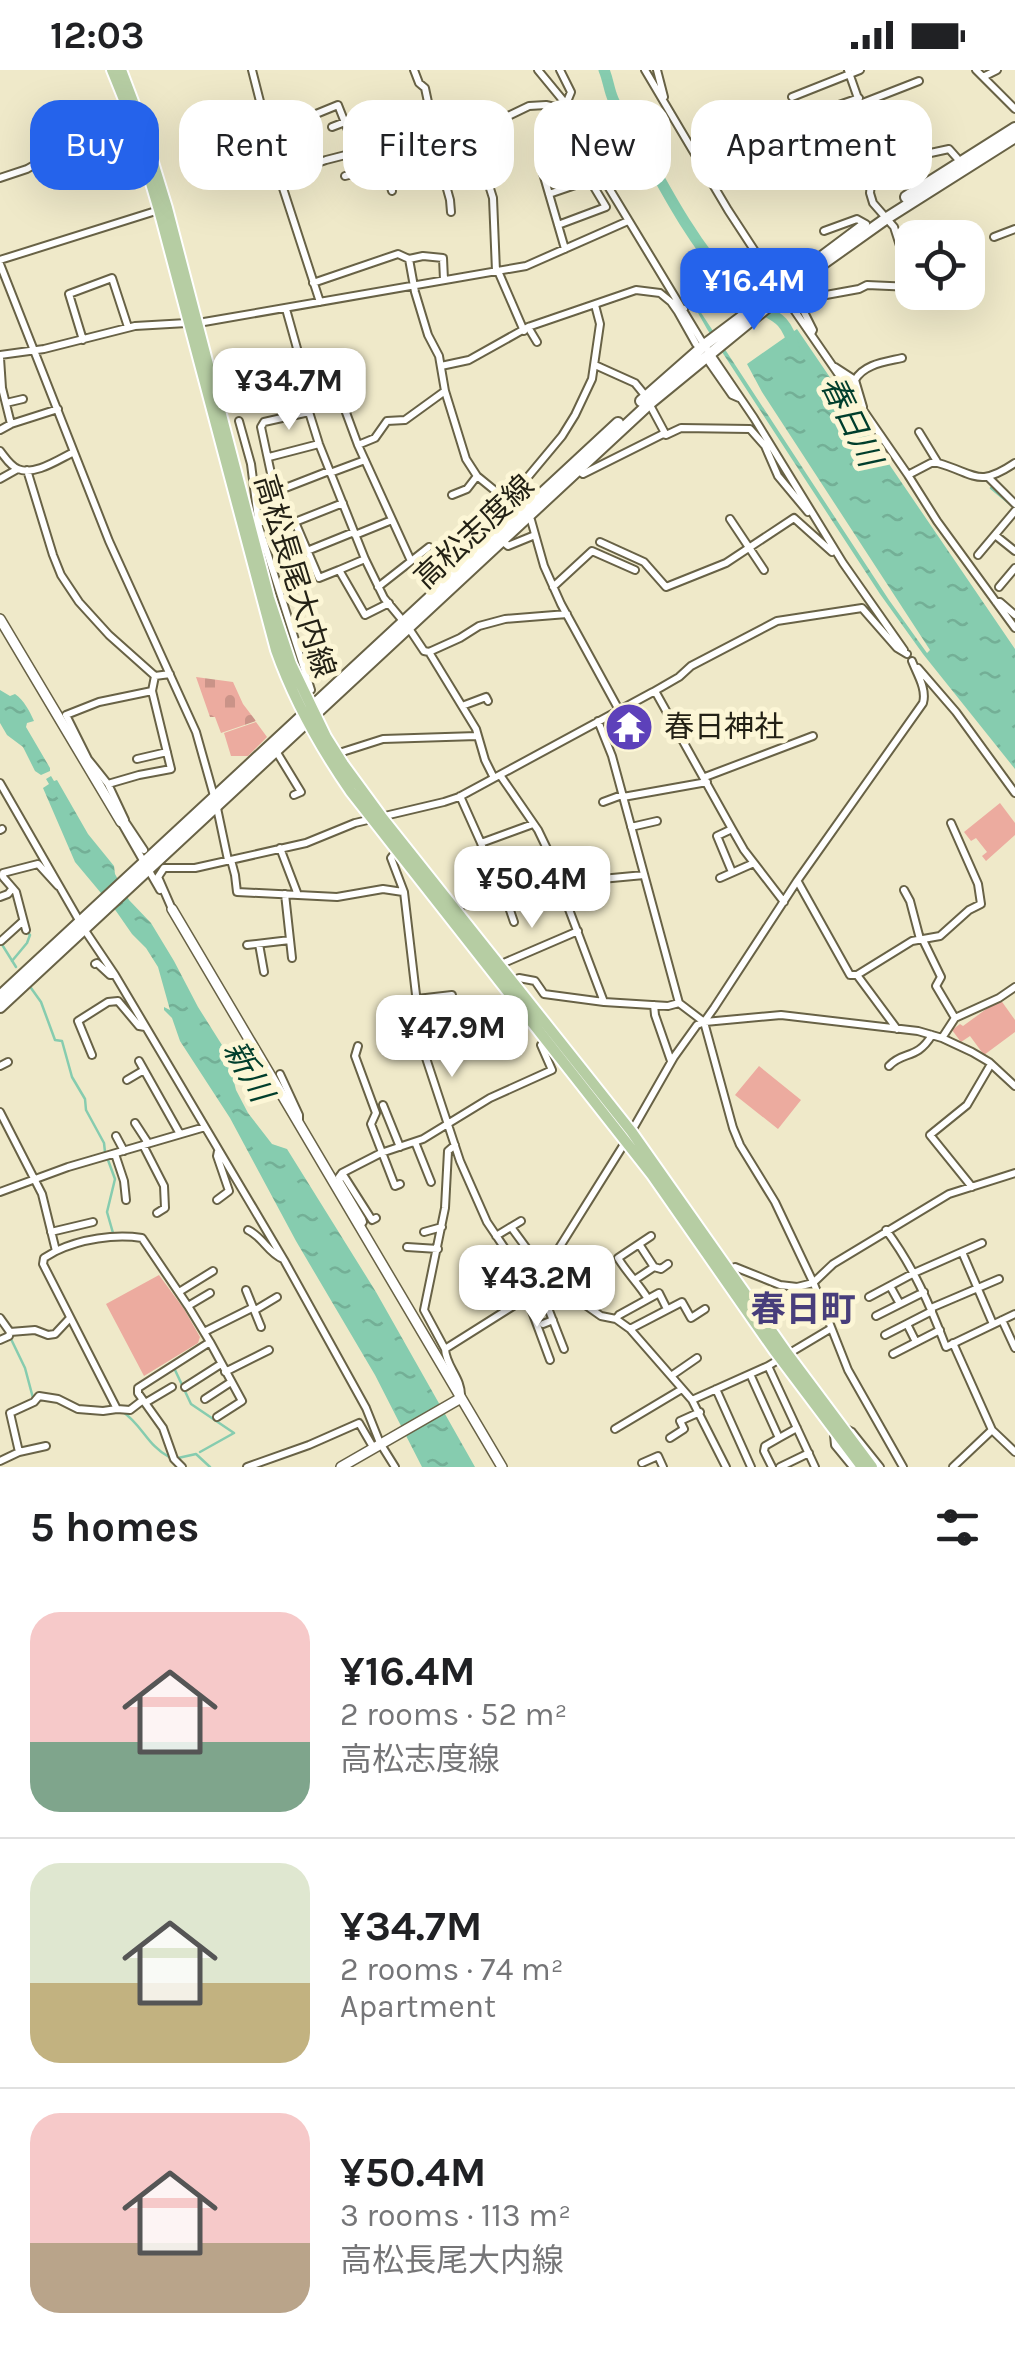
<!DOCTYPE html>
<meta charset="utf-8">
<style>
body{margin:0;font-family:Karla,"Noto Sans JP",sans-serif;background:#f2f2f2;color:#202124;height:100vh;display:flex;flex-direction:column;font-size:38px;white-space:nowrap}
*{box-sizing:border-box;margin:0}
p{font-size:32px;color:#757577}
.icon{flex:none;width:55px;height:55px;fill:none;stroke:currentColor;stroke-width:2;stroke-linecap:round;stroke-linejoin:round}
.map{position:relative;height:1397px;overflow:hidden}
.details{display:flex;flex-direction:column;background:#fff;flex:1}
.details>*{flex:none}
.guide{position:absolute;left:30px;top:30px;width:955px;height:90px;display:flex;gap:20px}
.buttons{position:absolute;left:895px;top:150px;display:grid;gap:20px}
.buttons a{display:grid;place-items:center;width:90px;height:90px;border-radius:20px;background:#fff;box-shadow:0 10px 40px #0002;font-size:50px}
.price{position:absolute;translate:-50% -85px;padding:0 22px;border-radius:20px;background:#fff;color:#222;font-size:32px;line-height:65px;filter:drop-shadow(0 2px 5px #0008)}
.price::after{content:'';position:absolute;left:50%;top:60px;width:30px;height:22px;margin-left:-15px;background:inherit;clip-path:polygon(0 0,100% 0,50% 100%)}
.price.current{background:#2563eb;color:#fff}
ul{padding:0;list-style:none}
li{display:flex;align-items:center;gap:30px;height:250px;padding:0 30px}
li+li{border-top:2px solid #e0e0e0}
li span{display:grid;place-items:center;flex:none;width:280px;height:200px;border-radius:30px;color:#555}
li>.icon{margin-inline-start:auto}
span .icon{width:120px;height:120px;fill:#fffc;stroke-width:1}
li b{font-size:42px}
h2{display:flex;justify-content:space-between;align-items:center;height:120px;padding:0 30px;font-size:42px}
.tag{padding:0 35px;border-radius:30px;background:#fff;box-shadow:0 10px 40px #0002;font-size:35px;line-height:90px}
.tag.current{background:#2563eb;color:#fff}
.status{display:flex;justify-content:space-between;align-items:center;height:70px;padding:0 50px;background:#fff;direction:ltr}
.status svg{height:28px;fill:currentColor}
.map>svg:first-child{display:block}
.green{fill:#ecab9f}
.cemetery{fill:url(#cemetery-stones)}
.water{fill:url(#water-ripples)}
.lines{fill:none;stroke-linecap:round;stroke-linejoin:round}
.stream{stroke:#86ccaf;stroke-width:2.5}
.river{stroke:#86ccaf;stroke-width:11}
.minor-casing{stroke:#686246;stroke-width:10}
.tertiary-casing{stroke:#686246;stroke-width:12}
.secondary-casing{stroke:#686246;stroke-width:14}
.primary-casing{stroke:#fff;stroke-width:14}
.minor{stroke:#fff;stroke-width:6}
.tertiary{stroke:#fff;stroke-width:9}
.secondary{stroke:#fff;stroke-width:10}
.primary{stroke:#b6cda3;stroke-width:10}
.labels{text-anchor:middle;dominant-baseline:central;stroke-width:10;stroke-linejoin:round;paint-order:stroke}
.street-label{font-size:30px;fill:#232115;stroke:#fcf6d6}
.poi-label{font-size:30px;fill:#232115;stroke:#fcf6d6;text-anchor:start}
.water-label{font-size:32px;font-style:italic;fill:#003e2c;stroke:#fcf6d6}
.quarter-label{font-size:35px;font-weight:bold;fill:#483e7b;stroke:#fcf6d6}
</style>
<div class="status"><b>12:03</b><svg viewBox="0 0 49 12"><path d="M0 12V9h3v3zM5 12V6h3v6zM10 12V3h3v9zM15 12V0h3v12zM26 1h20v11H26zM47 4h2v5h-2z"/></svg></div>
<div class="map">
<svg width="1015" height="1397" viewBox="0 0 1015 1397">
<defs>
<pattern id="cemetery-stones" width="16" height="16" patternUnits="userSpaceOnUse" patternTransform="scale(2.5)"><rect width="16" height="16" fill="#ecab9f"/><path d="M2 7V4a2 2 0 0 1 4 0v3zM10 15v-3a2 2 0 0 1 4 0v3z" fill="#ca9388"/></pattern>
<pattern id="water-ripples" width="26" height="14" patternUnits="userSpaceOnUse" patternTransform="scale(2.5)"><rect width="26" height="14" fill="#86ccaf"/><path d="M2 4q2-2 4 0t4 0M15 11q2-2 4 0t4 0" fill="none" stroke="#73af96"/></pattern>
</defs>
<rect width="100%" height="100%" fill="#efe9c9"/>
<path class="green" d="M256,652L267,667L248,686H231L224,663Z
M1000,733L1015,753V765L986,791L982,786L987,782L976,768L971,771L964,762Z
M1000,929L1015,950V962L984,985L970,966L961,972L952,960L960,954L963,956Z
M759,996L801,1030L778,1059L735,1025Z
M159,1205L184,1239L200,1267L198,1273L144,1306L106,1234Z"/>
<path class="cemetery" d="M196,607L233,612L243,634L256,651L221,663L215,647H210Z"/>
<path class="water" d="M679,209L889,530L927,583L930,580L762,322L747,294L797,259L1015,579V699L923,584L880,524L707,259Z
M0,620L10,626L15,624C24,630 30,642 34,651L27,653L26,657L50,698V701L41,705L35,701L23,677L7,665L0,653Z
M51,706L54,711L57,710L88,764L114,796L115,804L129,830L151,853L174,891L198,937L227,983L236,1020L248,1043L272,1074L287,1079L376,1222L475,1397H422L375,1305L296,1171L230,1048L180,971L172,948L164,940V937L170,940L158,897L146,878L132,864L116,841L75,792L43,718L49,714L46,709Z"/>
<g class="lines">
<path class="stream" d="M991,418L1015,438
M1,873L16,897
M12,891L27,873L30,865L27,862
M31,918L41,932L55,970L62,971L72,1007L85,1029L86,1040L104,1073L105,1082
M108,1090L115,1109L107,1142L113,1163
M11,1269L25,1298L33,1328
M175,1300L191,1334L234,1363L200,1382
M123,1342C142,1355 148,1376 169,1387
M178,1388L196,1384L210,1397"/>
<path class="river" d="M604,0C608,9 609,20 613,29C620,46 632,60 641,75C669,127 697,179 738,222C764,248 785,237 794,279"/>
<g class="minor-casing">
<path id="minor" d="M252,0L279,106L320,232
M414,0L419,13L425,18L435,65
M538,0L566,34
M560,0L571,22L564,39L566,47L701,270L754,348L843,493L904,580
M645,0L728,140L779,218
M657,0L664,27
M848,0L860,34L874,86L870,123L873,133L894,157L912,213
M976,0L1015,39
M983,7L997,0
M792,27L860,0
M860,34L919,11
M316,44L338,35L357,83
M801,48L859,28
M332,57L345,52
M471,58L493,128L496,201
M432,65L450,130L451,142
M848,75L870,69
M380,78L392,121
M849,91L874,86
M875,95L949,79L957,88
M744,97L775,86L777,81L865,49
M279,106L326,90L412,68L471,58L500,50L529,36L546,35L564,39
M345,106L385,96
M0,108L27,99L89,64L133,52
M549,124L590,110
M558,155L606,137L573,82L540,93L565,179
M824,161L857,149L866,154
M994,167L1015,159
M409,189L415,222L428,265L439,286L445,321L466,389L477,406L531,450L544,496L561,534L619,640
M0,190L159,140
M0,194L109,471L196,662L214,726
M498,201L524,261
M313,213L398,184L409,189L423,186L443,188L444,210
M783,224L908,405L937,451L1015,558
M286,239L310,325L312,334L309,342L319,374L365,489L384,528L408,557L424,581L429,582L460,568L479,556L505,549L567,544
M678,242L696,274
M528,257L537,272
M811,264L813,260L799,232L804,229L859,219L867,215L912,217
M83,270L69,224L112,208L128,257
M0,285L44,279L135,256L204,252L526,196L628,151
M0,288L2,318L11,354
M709,292L732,325L739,328
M595,295L635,313L644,324L666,365L681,358L750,359L765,376L778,406L808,442
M441,296L469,290L528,257L636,220L660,223L671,232L678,242L684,239
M835,297L855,310L863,337
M855,310C864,294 885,292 902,288
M6,333L23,329
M312,334L341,329L358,375L411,491
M239,351L251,394L259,457L311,620
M0,360L11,354L58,339
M919,362L938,393
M358,375L375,368L387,351L405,350L445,321
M0,381C5,387 10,396 18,399C35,406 59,389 74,382
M269,387L319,374
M27,400L53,485L61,505L79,532L109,565L155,606
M577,400L583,404L665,363
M330,403L365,390
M908,405L931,393H938C976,404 978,418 1015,393
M988,407L1015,434
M0,409L16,400
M275,422L261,357L264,352L309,342
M452,425L467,419L477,406
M507,432L562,366L575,345L592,309L600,254L595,235
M730,449L764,500
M256,452H295
M279,453L275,422L329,401
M355,465L392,450
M995,465L1015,481
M501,470L508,476L535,465
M600,472L644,492L666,517L726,493L794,448L832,482
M307,481L354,462
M978,485L1015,441
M365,489L339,500L365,545L389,533
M339,500L319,508L295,452L343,433
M378,517L429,477
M553,517L592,481L635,500
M999,517L1015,498
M996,532H1000L1015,545
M429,582L476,659L485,690L494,708
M918,598L956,642L1015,723
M655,621L732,759L744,780L784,832
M462,636L486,627L488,631
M598,651L612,686L679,933
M276,681L301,722L294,725
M336,684L383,669L477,666
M137,689L167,682
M705,707L813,666
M0,713L84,859L115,905L284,1190L366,1338L380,1373L395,1397
M108,714L139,705L171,699L152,621
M460,726L481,773L497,819
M623,727L707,712
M603,732L622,725
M217,738L228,790
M125,750L108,714L88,689L66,645L99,632L152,621L155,606L170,604
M121,752L160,820
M126,753L144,780
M631,757L657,751
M732,759L717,766L732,802
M0,760L2,759
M481,773L533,754
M280,778L298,825
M397,780L391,788L404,822L422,976L460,1091L487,1152L533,1220
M551,787L559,813L644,805
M231,790L235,805L237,822L337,827L383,819L403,822
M554,796L580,791
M720,808L754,793
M798,812L850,905H857
M559,813L604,932L668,936L679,933L704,952L733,1058L740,1075L775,1132L814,1214L848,1300L903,1397
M502,817L514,852
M904,820L910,831L920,869
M285,824L292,888
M0,827L8,824L12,819
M456,838L509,814L524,801L551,787L538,760L500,705
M172,839L158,807L164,798H195L306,773L355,753L444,732L459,727L653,622L679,607L691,596L777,551L862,538L897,578L907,584
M26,860L16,822L3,807V803L38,794L58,816
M923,870L941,907L936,916L955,948
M1,871L22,852
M259,874L264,902
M247,875L290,870
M95,894L97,893L110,905H114
M499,895L578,861
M513,911L519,908L535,911L544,924L604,932
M417,929L452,925
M654,935L655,945L671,991
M705,952L781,945L918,961L942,968L972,982L989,992L1015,1016
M897,959L857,905L912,871L940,866L969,840L981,834L978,814L951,753
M420,960L451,954
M942,968L955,948L999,928L1015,917
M358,976L355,986L376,1043L371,1054L395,1116L400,1114
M92,985L78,951L108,932L118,931L139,956L145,957
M139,991L180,1064
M0,996L8,992
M889,996C904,980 916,991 932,965
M280,1004L299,1045V1052
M127,1010L144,1000
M383,1035L400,1077
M0,1042L42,1124L56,1181C81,1169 114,1164 142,1168L188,1236L210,1272L138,1318V1323L163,1358L174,1389L182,1397
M135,1053L148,1073
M116,1066L124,1081
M415,1072L431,1112
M143,1075L164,1116L165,1138L157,1143
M115,1084L124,1111L126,1130
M342,1103L372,1150L376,1148
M972,1117L930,1065L967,1035L991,994
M0,1122L68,1097L205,1057
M217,1130L229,1121L217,1086L218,1081
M360,1156L363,1152L362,1149L340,1112L339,1107L342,1103L381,1083L423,1069L490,1028L552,1000L541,975L547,969
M511,1157L544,1202
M248,1160C263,1167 268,1183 283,1189
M886,1160C913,1196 930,1235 946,1277L1015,1244
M51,1162L93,1152
M424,1162L442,1157
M496,1166L521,1151
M639,1174L654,1197
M407,1177L438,1179
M56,1181L44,1188L43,1194L117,1339L130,1340L143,1330
M962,1182L993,1254
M555,1186L575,1222L584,1234L601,1246L616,1249L630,1259L692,1330L726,1397
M728,1200L735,1197L780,1215L797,1217L813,1213L833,1194L949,1124L1015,1103
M636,1209L654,1197L661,1199L668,1194
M890,1216L900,1234
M246,1220L261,1257
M179,1222L213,1201
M529,1226L548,1238L564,1279
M869,1227L914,1203L982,1173
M527,1228L550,1290
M648,1229C639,1214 627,1203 618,1188L651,1166
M584,1234L604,1221
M188,1236L210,1223
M931,1238L999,1209
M876,1246L924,1222
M0,1248L10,1262L9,1266L0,1270
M616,1249L619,1245L659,1223L667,1239
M1002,1250L1015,1278
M543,1254L553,1250
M907,1254L916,1272
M630,1259L682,1232L691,1248L705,1239
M10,1262L35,1260L48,1265L55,1264L69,1249
M204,1262L252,1238L257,1239L277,1227
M885,1265L932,1241
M210,1272L242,1331L217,1347
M953,1273L992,1360L1015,1382
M445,1279L424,1240L445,1138L448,1081L455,1075
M893,1284L940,1260
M768,1296L815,1397
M225,1302L269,1280
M750,1304L779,1368L765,1376L764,1381L772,1397
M671,1306L697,1288
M185,1317L221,1294
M716,1319L751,1397
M461,1327C462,1308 446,1297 445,1279L529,1226L626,1071L674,987L697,955L704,952L714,938L797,811L923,633C927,619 917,604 912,591
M205,1329L231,1312
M692,1330L768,1296L830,1259
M145,1333L172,1317
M844,1358L852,1362L880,1397
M615,1359L682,1319
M834,1365L835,1375L853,1397
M670,1368L684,1359L680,1351L700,1342
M779,1368L797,1358
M46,1376L19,1382L10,1343L34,1332L39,1326L58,1329L78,1339L103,1341L117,1339
M0,1391L19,1382
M642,1393L658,1386L663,1397
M247,1397L309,1375L359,1353L373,1377
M780,1397L809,1383
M953,1397L992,1360"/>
</g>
<g class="tertiary-casing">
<path id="tertiary" d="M0,549L121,752
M172,839L502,1397
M341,1397L461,1328"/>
</g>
<g class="secondary-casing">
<path id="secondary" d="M906,127L1015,58
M641,331L707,273L863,156
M0,926L618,353
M0,937L649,334L804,207L887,148L1015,67"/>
</g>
<g class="primary-casing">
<path id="primary" d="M112,0L133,52L159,140L276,580C294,631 320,677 351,722L652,1105L774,1280L862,1397
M121,0L140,50L167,138L269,528L291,594L326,667L343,694L381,746L631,1061L787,1283L872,1397"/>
</g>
<use href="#minor" class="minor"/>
<use href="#tertiary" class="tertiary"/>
<use href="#secondary" class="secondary"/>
<use href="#primary" class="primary"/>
</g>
<defs>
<g id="temple-disc" transform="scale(2.5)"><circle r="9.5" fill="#5d41ba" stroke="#fcf6d6"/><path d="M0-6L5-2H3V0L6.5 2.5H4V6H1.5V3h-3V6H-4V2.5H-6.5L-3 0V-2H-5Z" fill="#fff"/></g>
</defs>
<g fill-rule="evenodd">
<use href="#temple-disc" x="629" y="657"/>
</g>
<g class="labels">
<g class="street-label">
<text transform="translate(474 462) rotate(-43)">高松志度線</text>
<text transform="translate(295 506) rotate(73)">高松長尾大内線</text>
</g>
<g class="poi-label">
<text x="664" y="657">春日神社</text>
</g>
<g class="water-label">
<text transform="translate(851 351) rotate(64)">春日川</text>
<text transform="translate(248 1001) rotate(60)">新川</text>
</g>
<g class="quarter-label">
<text x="803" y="1239">春日町</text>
</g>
</g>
</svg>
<div class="buttons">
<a><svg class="icon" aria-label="locate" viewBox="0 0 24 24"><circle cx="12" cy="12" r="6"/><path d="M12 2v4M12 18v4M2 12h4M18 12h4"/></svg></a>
</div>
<b class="price current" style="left:754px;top:263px">¥16.4M</b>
<b class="price" style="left:289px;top:363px">¥34.7M</b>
<b class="price" style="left:532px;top:861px">¥50.4M</b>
<b class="price" style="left:452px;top:1010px">¥47.9M</b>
<b class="price" style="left:537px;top:1260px">¥43.2M</b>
<div class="guide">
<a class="tag current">Buy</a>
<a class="tag">Rent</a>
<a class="tag">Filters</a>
<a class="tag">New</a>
<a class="tag">Apartment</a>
</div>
</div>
<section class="details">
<h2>5 homes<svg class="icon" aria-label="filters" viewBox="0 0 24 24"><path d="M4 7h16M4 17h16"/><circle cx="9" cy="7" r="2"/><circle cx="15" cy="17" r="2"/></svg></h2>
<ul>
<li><span style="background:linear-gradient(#f6c9c9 65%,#7fa58c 0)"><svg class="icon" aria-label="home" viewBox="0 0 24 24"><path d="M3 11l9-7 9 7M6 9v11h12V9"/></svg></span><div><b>¥16.4M</b><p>2 rooms · 52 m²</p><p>高松志度線</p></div></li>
<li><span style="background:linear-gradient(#dfe7d0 60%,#c2b280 0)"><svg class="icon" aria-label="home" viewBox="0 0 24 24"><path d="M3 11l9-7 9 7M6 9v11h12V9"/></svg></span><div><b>¥34.7M</b><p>2 rooms · 74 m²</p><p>Apartment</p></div></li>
<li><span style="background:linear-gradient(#f6c9c9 65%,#b9a48a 0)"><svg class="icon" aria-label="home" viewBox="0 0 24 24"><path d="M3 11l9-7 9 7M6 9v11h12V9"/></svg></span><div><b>¥50.4M</b><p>3 rooms · 113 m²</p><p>高松長尾大内線</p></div></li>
</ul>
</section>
